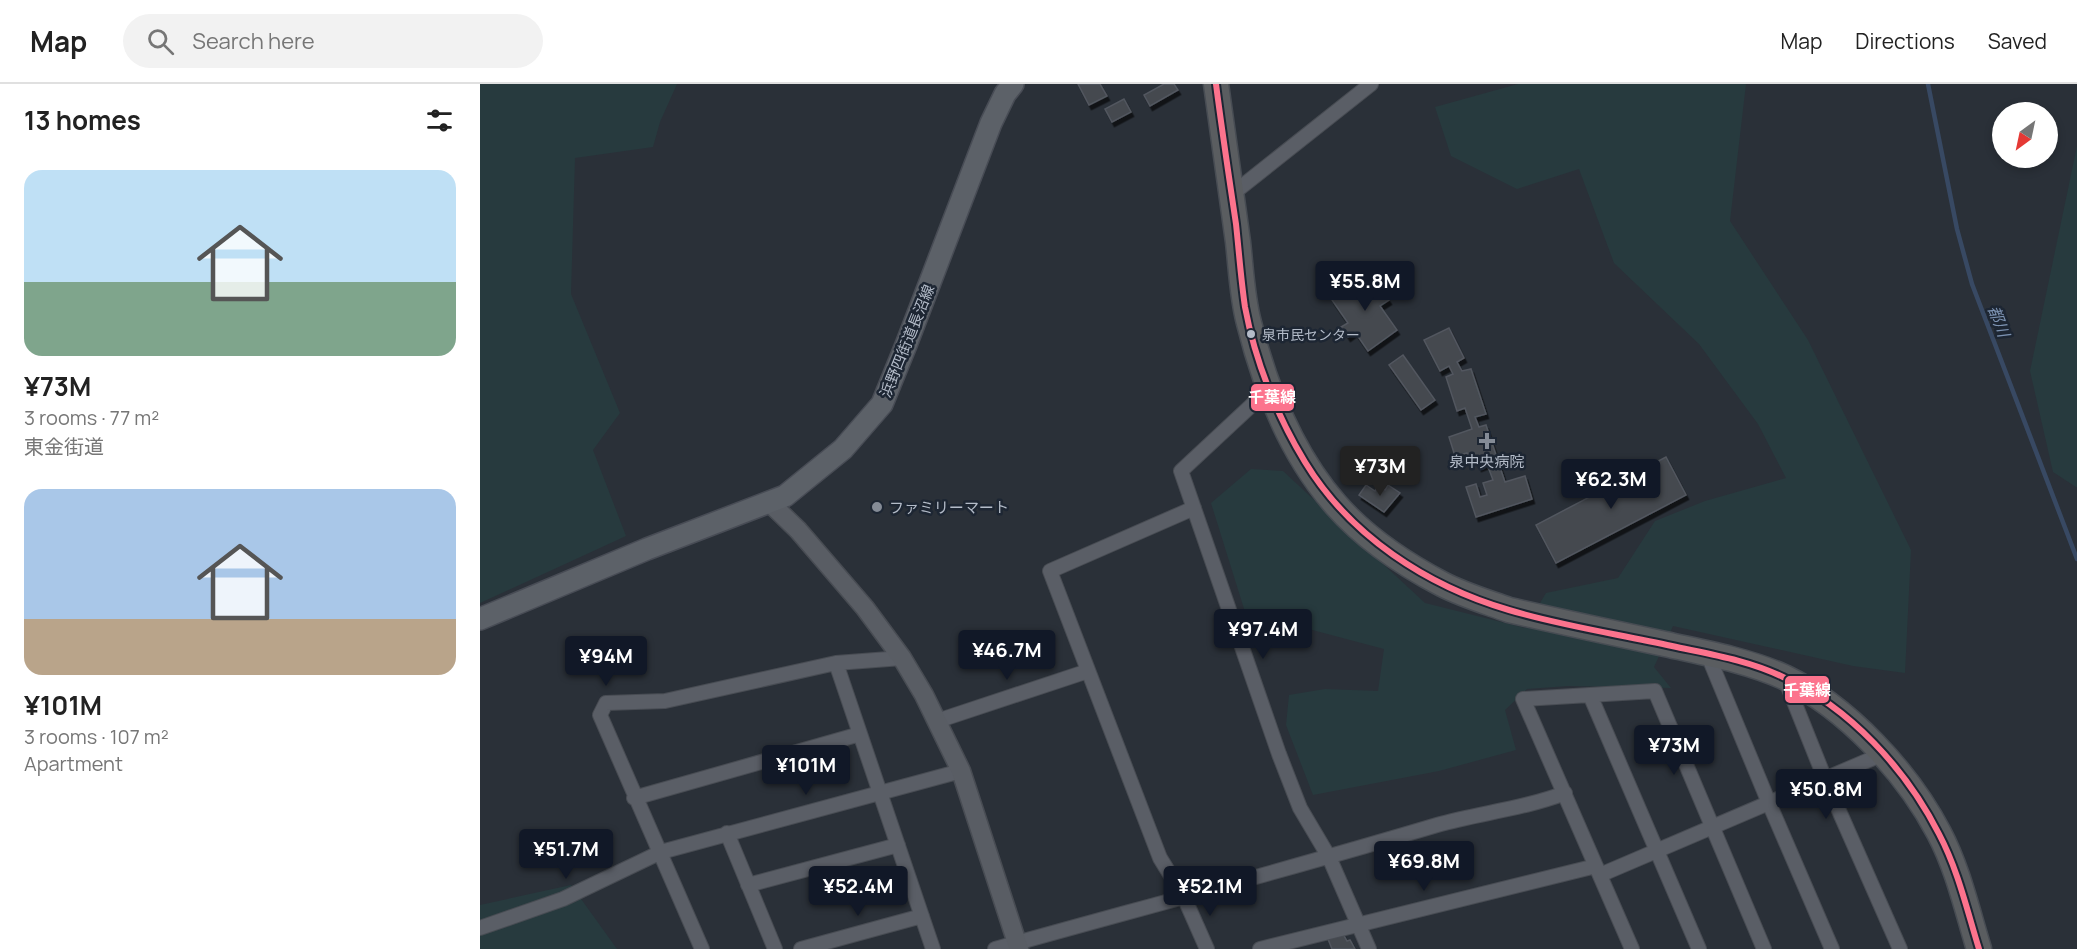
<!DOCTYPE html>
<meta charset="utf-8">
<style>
body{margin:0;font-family:Manrope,"Noto Sans JP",sans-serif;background:#f2f2f2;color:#222;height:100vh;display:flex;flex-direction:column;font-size:22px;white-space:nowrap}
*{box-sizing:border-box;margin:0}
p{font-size:20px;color:#767676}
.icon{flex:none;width:33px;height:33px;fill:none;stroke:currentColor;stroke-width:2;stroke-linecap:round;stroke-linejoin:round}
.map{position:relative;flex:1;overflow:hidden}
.panel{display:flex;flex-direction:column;background:#fff;width:480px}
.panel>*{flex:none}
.needle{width:39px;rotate:213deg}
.fabs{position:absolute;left:1512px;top:18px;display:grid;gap:12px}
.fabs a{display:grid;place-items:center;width:66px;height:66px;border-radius:50%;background:#fff;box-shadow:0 3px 9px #0003;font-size:30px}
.price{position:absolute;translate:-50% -51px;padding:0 14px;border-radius:6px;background:#111827;color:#fff;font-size:20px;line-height:39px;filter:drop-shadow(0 2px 3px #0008)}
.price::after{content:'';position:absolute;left:50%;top:36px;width:18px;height:14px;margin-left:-9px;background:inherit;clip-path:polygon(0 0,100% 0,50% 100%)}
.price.selected{background:#222;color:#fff}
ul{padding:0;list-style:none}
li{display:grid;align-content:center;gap:12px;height:318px;padding:0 24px}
li span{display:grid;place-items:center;height:186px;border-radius:18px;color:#555}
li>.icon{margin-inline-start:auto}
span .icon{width:108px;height:108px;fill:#fffc;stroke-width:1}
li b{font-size:26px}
h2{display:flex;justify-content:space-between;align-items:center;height:72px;padding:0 24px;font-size:26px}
header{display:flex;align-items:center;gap:36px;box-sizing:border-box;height:84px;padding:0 30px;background:#fff;border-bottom:2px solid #e0e0e0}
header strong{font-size:28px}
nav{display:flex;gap:33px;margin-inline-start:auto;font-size:21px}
.search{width:420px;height:54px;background:#f2f2f2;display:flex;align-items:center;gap:15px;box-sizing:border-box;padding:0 21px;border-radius:33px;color:#767676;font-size:22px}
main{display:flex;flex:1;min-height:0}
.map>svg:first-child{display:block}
.green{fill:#273a3e}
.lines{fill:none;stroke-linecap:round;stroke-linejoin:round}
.stream{stroke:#384963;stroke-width:4.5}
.building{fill:#444950;stroke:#52575f;stroke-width:1.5;filter:url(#shadow)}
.street-casing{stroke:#484c53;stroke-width:16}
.secondary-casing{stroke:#484c53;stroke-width:21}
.primary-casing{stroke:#484c55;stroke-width:24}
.highway-casing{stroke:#474c53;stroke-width:27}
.street{stroke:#5a5e66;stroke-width:14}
.secondary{stroke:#595d64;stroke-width:18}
.primary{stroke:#5c6168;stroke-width:21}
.highway{stroke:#5a5d60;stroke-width:24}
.bus-1-casing{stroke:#1d2633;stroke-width:10}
.bus-1{stroke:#fc738d;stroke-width:6}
.bus-dot{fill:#b4bcc9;stroke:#1d2633;stroke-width:2}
.poi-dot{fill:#848b96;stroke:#1d2633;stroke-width:2}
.labels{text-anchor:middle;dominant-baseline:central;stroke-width:5;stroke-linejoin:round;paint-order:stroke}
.bus-label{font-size:14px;fill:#b4bcc9;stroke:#1d2633;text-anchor:start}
.street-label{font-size:15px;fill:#b4bcc9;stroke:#1d2633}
.poi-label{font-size:15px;fill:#b4bcc9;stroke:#1d2633}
.water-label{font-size:16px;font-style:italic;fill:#7c92b1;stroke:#1d2633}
.line-badge{stroke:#1d2633;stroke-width:2}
.badge-label{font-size:16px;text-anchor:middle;font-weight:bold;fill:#fff}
</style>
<header>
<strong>Map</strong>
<div class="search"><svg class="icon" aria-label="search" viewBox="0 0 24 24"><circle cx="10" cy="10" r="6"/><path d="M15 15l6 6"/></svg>Search here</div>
<nav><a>Map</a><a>Directions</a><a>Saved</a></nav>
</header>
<main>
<section class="panel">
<h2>13 homes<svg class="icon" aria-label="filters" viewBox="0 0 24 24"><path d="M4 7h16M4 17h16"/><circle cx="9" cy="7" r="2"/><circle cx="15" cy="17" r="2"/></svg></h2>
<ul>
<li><span style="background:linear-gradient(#bfe0f5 60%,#7fa58c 0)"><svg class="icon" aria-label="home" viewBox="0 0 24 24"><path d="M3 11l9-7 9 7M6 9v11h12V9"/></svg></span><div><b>¥73M</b><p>3 rooms · 77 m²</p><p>東金街道</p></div></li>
<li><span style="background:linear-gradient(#a9c7e8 70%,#b9a48a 0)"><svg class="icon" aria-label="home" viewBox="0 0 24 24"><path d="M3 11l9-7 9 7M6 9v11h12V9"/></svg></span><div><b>¥101M</b><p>3 rooms · 107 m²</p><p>Apartment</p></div></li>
</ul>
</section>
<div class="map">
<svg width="1597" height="865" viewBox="0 0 1597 865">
<defs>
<filter id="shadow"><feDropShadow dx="2.5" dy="4.5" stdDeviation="0" flood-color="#0009"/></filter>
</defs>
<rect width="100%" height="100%" fill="#2a3038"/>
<path class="green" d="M0,0H197L180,38L173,63L95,74L91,210L140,329L113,366L146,452L0,519Z
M1038,0H1266L1250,137L1328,256L1431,466L1425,589L1373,582L1193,542L1174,583L1191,604L1088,602L1047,605L1025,626L1036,666L959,687L833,711L806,641L809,611L845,605L898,607L904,565L765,528L731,419L771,385L803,387L945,519L1045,544L1066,509L1138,494L1175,437L1225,417L1306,394L1278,340L1219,260L1134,179L1099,85L1037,105L971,72L955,23Z
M1597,62V403H1596L1573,388L1550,287Z
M91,801L137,865H0V821Z"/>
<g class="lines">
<path class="stream" d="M1448,0L1477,145L1492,200L1597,475"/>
</g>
<path class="building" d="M598,0H620L627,12L609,21Z
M684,0H694L698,6L670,22L664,11Z
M644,15L651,28L632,38L625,25Z
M889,189L909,216L900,222L917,246L888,267L875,248L868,253L861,243L868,239L852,216Z
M969,244L984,274L977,278L982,287L991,285L1006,330L995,333L999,343L1006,341L1025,398L1045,392L1052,415L996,433L986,403L996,400L1000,413L1007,411L1003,399L1013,396L1007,380L999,383L997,374L990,377L987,369L975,372L969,353L992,345L985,324L977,327L966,293L973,290L969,282L960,287L944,256Z
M923,271L955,316L941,326L909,281Z
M1186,373L1206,411L1076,479L1056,441Z
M886,401L895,407L898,402L905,406L908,401L920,409L904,428L879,411Z
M862,848L867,857L870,856L875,865H852L848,855Z"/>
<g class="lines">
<g class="street-casing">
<path id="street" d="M751,111L891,0
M790,304L701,387L799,670L820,724L849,773L889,865
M714,424L570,487L680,774L704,813L727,865
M1227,569L1289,719L1352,865
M356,579L453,865
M1305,595L1345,695L1420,865
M1110,611L1219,865
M457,637L608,587
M154,714L380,650
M247,749L295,865
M1120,791L1403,670
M268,801L418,761
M0,844L83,815L181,768L481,687
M222,865L120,631L126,619L185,617L356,579L422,574
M321,865L442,832
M515,865C662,824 810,785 957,741C999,729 1043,725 1085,709
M780,865L1116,782
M1152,865L1043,615L1175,607L1284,865"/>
</g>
<g class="secondary-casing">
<path id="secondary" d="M289,418L318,446L385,524L422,574L444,611L481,687L539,865"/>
</g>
<g class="primary-casing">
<path id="primary" d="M0,535L167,465L305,412L363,365L402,320L426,261L511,39L525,10L533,0"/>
</g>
<g class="highway-casing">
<path id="highway" d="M736,0C743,53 751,105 758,158C761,184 762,213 769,239C785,303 812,371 856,421C885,454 924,480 962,500C983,511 1007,518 1029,526C1081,538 1133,549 1185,560C1225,569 1266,576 1304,593C1367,623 1427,688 1459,749C1478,785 1487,826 1499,865"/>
</g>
<use href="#street" class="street"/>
<use href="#secondary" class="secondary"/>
<use href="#primary" class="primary"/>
<use href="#highway" class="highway"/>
<g class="bus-1-casing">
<path id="bus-1" d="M736,0C742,47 749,93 756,140C759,168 761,196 765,223C775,277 797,332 825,378C870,452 947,502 1029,526C1082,542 1138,550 1192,562C1229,570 1268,576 1303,593C1370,624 1426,685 1459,750C1478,786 1487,826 1499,865"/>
</g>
<use href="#bus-1" class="bus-1"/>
</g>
<circle class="bus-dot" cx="771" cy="250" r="5"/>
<g class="poi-dot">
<path d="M1004 348h6v6h6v6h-6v6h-6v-6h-6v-6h6z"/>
<circle cx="397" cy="423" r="6"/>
</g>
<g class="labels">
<g class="bus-label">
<text x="782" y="250">泉市民センター</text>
</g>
<g class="street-label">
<text transform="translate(427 257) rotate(-68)">浜野四街道長沼線</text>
</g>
<g class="poi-label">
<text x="1007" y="377">泉中央病院</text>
<text x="409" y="423" text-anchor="start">ファミリーマート</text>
</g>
<g class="water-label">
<text transform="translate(1519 237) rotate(69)">都川</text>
</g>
</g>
<g class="line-badge">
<rect x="770" y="299" width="45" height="29" rx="6" fill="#fc738d"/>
<rect x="1304" y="591" width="46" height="29" rx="6" fill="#fc738d"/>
</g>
<g class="badge-label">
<text x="792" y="319">千葉線</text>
<text x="1327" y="612">千葉線</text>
</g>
</svg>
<div class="fabs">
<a><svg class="needle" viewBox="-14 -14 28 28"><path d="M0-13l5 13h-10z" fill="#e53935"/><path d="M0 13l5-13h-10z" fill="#767676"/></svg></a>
</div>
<b class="price" style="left:885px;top:228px">¥55.8M</b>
<b class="price selected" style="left:900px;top:413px">¥73M</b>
<b class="price" style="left:1131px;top:426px">¥62.3M</b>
<b class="price" style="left:783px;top:576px">¥97.4M</b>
<b class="price" style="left:527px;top:597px">¥46.7M</b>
<b class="price" style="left:126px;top:603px">¥94M</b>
<b class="price" style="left:1194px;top:692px">¥73M</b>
<b class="price" style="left:326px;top:712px">¥101M</b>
<b class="price" style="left:1346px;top:736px">¥50.8M</b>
<b class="price" style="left:86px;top:796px">¥51.7M</b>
<b class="price" style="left:944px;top:808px">¥69.8M</b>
<b class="price" style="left:378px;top:833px">¥52.4M</b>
<b class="price" style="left:730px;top:833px">¥52.1M</b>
</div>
</main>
